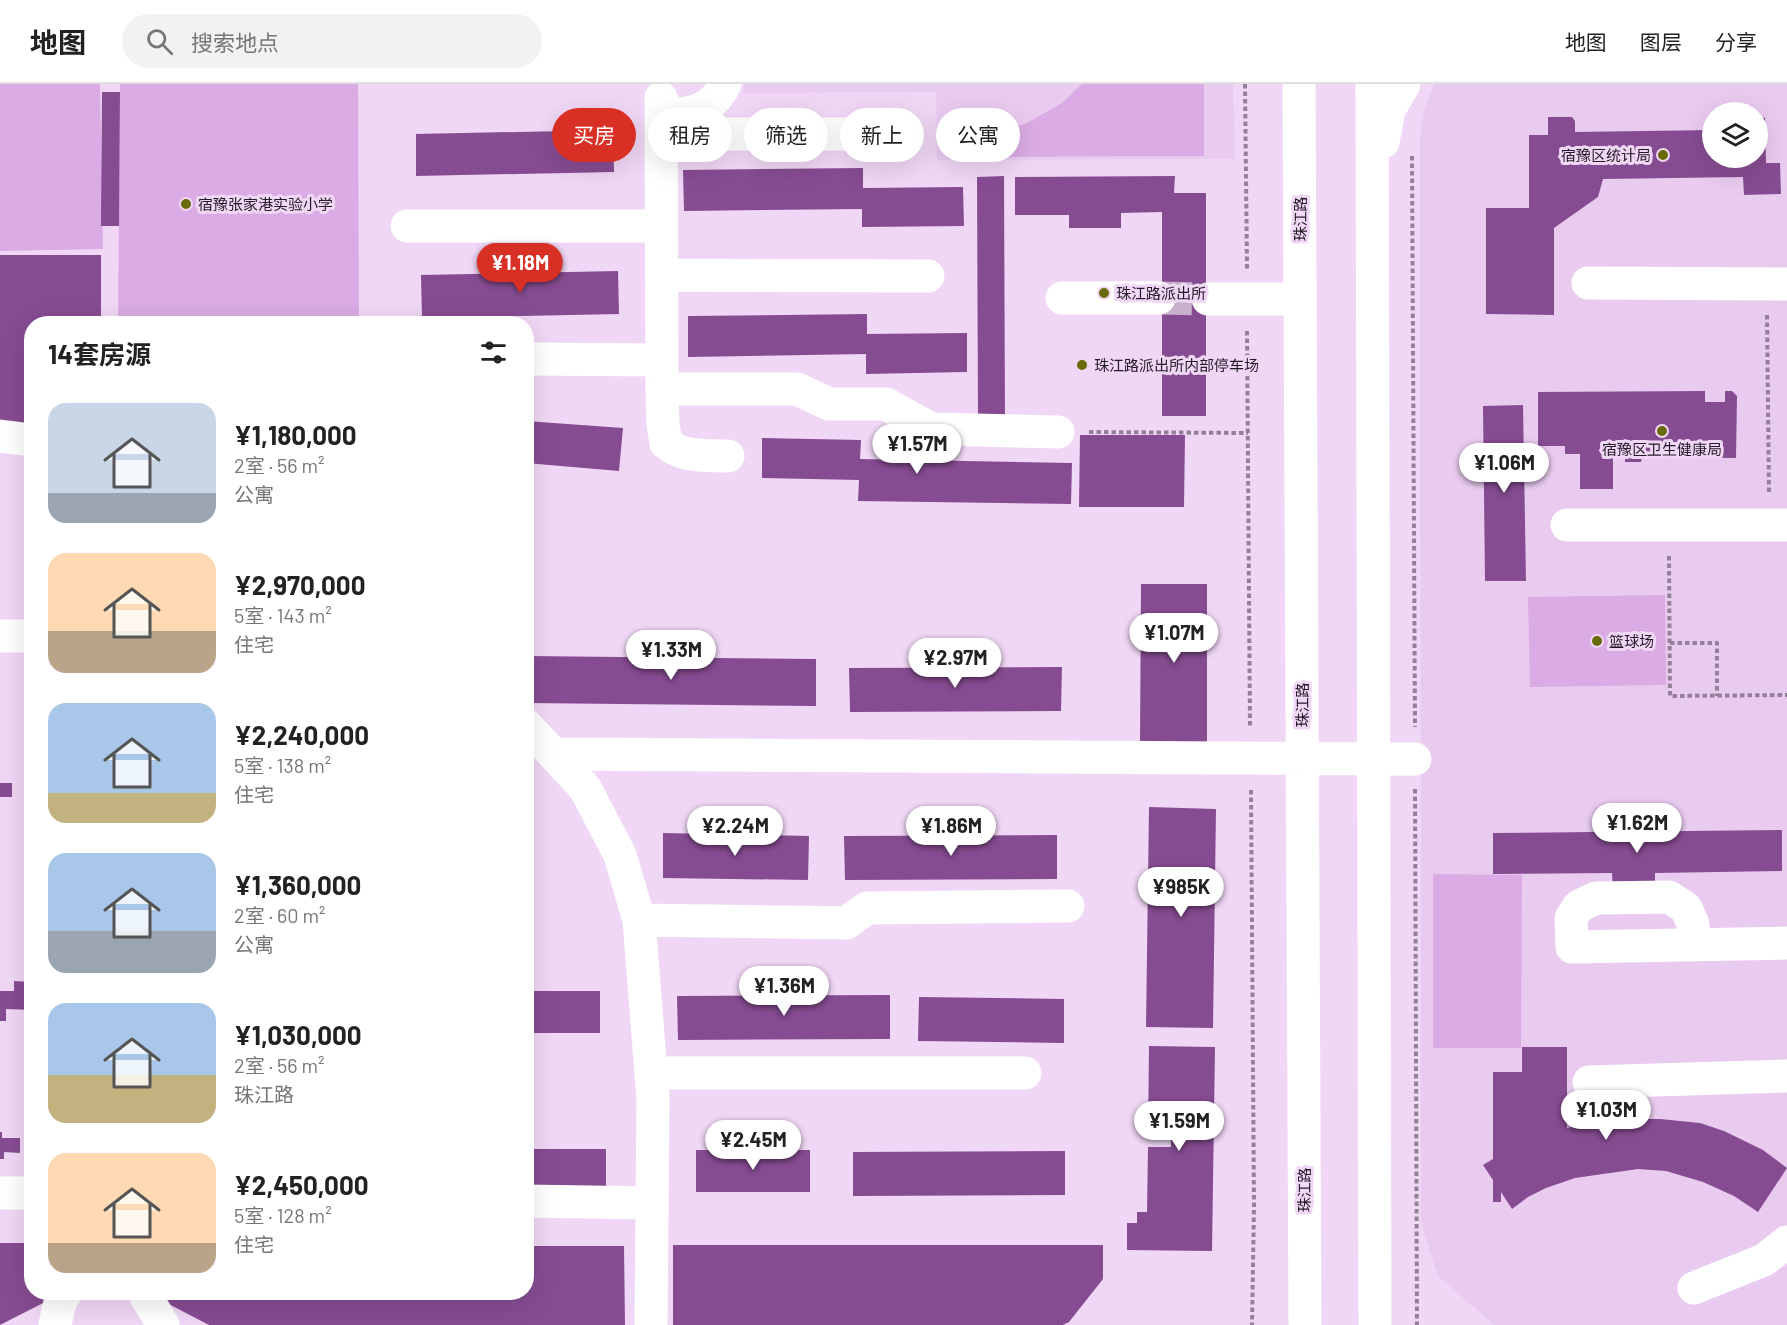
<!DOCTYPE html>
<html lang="zh">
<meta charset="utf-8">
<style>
body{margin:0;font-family:Barlow,"Noto Sans SC",sans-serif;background:#f2f2f2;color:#222;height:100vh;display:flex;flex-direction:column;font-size:22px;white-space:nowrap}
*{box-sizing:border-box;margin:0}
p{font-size:20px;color:#767676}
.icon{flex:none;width:33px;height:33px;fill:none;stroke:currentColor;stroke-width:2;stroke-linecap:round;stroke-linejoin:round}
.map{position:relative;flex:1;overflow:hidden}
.panel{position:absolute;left:24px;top:232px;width:510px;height:984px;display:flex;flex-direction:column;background:#fff;border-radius:24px;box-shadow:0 6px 24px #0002}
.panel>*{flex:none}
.banner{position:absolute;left:552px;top:24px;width:570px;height:54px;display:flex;gap:12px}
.fabs{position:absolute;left:1702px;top:18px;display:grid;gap:12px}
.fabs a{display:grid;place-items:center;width:66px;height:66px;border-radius:50%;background:#fff;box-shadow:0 6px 24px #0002;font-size:30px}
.price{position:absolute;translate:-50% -51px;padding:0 14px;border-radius:21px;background:#fff;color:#222;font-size:20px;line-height:39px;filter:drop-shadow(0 2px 3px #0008)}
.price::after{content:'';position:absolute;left:50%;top:36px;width:18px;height:14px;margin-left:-9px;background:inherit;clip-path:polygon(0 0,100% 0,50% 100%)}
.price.current{background:#d93025;color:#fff}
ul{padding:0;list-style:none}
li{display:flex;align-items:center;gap:18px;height:150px;padding:0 24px}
li span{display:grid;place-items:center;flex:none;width:168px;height:120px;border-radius:18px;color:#555}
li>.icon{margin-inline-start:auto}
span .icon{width:72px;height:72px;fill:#fffc;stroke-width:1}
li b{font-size:26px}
h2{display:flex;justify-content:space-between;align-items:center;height:72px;padding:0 24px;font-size:26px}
.chip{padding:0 21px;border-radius:27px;background:#fff;box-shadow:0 6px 24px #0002;font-size:21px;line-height:54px}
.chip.current{background:#d93025;color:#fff}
header{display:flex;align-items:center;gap:36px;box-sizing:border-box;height:84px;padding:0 30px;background:#fff;border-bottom:2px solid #e0e0e0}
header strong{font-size:28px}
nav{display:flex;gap:33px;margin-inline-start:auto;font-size:21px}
.search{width:420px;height:54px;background:#f2f2f2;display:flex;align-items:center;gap:15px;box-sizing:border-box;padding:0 21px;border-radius:33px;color:#767676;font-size:22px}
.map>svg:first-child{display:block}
.built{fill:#e9cbf0;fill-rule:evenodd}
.green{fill:#daabe4}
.building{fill:#864c92}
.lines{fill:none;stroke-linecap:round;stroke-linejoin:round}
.minor-tunnel{stroke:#c7b1cb;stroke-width:33;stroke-dasharray:33 16;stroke-linecap:butt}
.path{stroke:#938197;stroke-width:4;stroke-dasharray:4.5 3;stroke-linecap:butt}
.minor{stroke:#fff;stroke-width:33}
.poi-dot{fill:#696a09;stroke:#f0d7f5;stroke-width:2}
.labels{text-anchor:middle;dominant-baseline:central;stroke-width:6;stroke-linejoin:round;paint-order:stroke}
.poi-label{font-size:15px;fill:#231a25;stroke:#f0d7f5;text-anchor:start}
.street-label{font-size:15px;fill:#231a25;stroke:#f0d7f5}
</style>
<header>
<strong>地图</strong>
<div class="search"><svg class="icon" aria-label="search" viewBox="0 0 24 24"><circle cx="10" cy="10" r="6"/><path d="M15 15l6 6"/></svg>搜索地点</div>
<nav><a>地图</a><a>图层</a><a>分享</a></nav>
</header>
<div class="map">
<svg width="1787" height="1241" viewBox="0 0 1787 1241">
<rect width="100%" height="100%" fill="#f0d7f5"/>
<path class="built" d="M744,0H1233L1235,75L937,76L936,8L744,9Z
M1434,0H1787V1241H1494L1438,1192L1421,1139L1420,52L1424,26ZM1713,28H1758V74H1713Z"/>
<path class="green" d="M0,0H100L103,165L0,167Z
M120,0H358L359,240H118Z
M1082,0H1204V72L970,73V59L1027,39L1062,19Z
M1665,511L1666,601L1530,603L1528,513Z
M1433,790L1522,791L1521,964H1433Z"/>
<path class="building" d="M102,8H120L119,142H101Z
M1758,32L1765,34L1766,79H1780L1781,110L1744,111L1743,93L1603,95L1598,113L1554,144V231L1486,230V124H1529V51H1548V33H1572L1575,37V48L1713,46V74H1758Z
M613,46L614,88L416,92V50Z
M863,84V104L963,103L964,142L862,143V125L684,127L683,86Z
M1004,92L1005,338H978L977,93Z
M1175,92L1174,109H1206V332H1162V128L1121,129V144H1069V131H1015V93Z
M0,171H101V240H32V339H0Z
M618,187L619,230L422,234L421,191Z
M867,230V250L967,249V288L866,290V270L688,273V232Z
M1705,307V318H1725V307H1732L1737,312L1736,374L1642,373L1641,378H1625V369H1613V405H1580V370H1565V362H1538V308Z
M1523,321L1526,497H1485L1483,322Z
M526,337L623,344L619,387L526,379Z
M1080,351H1185L1184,423H1079Z
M762,354L861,356L860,375L1072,379L1071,420L858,417L859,396L762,394Z
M25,486H32V496H25Z
M1141,500H1207V659H1140Z
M527,572L816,575V622L526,619Z
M1062,583L1061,627L850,628L849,584Z
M0,699H12V713H0Z
M1149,723L1216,725L1213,944L1146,943Z
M1782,746V787L1655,789V808H1613L1612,789L1493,790V749Z
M663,749L809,752L808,796L663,794Z
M1057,751V795L845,796L844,752Z
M14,897L32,898V926L6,925V937H0V907H14Z
M526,907H600V949H526Z
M890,911V955L678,956L677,912Z
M919,913L1064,915V959L918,957Z
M1149,962L1215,963L1212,1167L1127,1166V1139H1137V1128H1147L1148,1063H1171V1053H1148Z
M1522,963H1567V1044L1595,1037L1629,1035H1660L1700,1039L1724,1047L1763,1066L1787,1084L1758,1128L1734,1112L1703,1098L1666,1087L1638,1085L1575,1094L1546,1104L1528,1113L1512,1125L1501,1108V1118H1493V1096L1483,1081L1493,1075V988H1522Z
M0,1048H2V1054H20V1069L4,1068V1075H0Z
M526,1065H606V1109L526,1110Z
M696,1066H810V1108H696Z
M1065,1067V1111L853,1112V1068Z
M0,1159H32V1209H51V1215L0,1241Z
M673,1161H1103V1195L1069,1238L1063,1241H673Z
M526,1162H624L625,1241H209L159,1215V1209H526Z"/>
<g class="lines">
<path class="minor-tunnel" d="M1159,214L1208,215"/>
<path class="path" d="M1245,0L1247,185
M1412,72L1415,643
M1767,231L1769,409
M1247,247L1250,644
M1089,348L1248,349
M1669,472L1670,612L1787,611
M1670,559H1717V612
M1415,705L1417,1241
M1251,706L1254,1122L1252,1241"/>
<path class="minor" d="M1299,0L1305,1241
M1372,0L1375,1241
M661,14L662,305L663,341L666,359C683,374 706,371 728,372
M662,17L668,29C693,32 714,24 725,0
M661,50H893
M1383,58L1389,26L1404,0
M407,142H661
M662,191L928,192
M1588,199L1787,200
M1062,214H1159
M1208,215H1300
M526,275L662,276
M662,305H797L829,320H886L931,345L1058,348
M0,352L32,356
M1567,441H1787
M0,552H32
M526,641L585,704L620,771L639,836L653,1015L651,1241
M555,670L1415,675
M639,836L846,839L867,824L1068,822
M1694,861L1693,840L1686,824L1669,813L1596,814L1579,822L1571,834L1572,863L1787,859
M651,989H1025
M1589,998L1787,992
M0,1109H32
M526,1117L652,1119
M1694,1204L1764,1176L1787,1158
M144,1209L163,1241
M55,1241L60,1218L66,1209"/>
</g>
<g class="poi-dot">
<circle cx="1663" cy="71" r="6"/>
<circle cx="186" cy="120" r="6"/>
<circle cx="1104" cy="209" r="6"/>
<circle cx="1082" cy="281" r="6"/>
<circle cx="1662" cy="347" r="6"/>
<circle cx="1597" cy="557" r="6"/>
</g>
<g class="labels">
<g class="poi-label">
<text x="1651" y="71" text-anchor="end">宿豫区统计局</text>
<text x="198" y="120">宿豫张家港实验小学</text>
<text x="1116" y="209">珠江路派出所</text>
<text x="1094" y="281">珠江路派出所内部停车场</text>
<text x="1662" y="365" text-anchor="middle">宿豫区卫生健康局</text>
<text x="1609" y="557">篮球场</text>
</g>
<g class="street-label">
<text transform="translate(1300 135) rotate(-90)">珠江路</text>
<text transform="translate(1302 621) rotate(-90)">珠江路</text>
<text transform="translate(1304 1106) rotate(-90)">珠江路</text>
</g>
</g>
</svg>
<div class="fabs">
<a><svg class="icon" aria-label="layers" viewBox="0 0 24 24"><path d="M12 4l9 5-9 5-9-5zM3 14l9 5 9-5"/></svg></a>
</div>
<b class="price current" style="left:520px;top:210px">¥1.18M</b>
<b class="price" style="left:917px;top:391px">¥1.57M</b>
<b class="price" style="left:1504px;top:410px">¥1.06M</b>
<b class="price" style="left:1174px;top:580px">¥1.07M</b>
<b class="price" style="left:671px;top:597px">¥1.33M</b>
<b class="price" style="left:955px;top:605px">¥2.97M</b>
<b class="price" style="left:1637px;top:770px">¥1.62M</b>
<b class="price" style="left:735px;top:773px">¥2.24M</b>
<b class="price" style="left:951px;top:773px">¥1.86M</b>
<b class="price" style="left:1181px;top:834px">¥985K</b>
<b class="price" style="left:784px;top:933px">¥1.36M</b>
<b class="price" style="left:1606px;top:1057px">¥1.03M</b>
<b class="price" style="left:1179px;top:1068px">¥1.59M</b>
<b class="price" style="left:753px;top:1087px">¥2.45M</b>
<div class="banner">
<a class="chip current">买房</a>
<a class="chip">租房</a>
<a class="chip">筛选</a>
<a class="chip">新上</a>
<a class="chip">公寓</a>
</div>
<section class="panel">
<h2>14套房源<svg class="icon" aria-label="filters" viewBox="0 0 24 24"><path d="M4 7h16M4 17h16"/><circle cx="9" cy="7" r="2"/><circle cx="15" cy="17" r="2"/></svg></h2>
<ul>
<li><span style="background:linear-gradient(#c9d6e8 75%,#9aa5b1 0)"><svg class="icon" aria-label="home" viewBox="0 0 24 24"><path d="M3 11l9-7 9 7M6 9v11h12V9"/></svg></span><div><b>¥1,180,000</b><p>2室 · 56 m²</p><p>公寓</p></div></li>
<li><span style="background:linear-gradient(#ffd9b3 65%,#b9a48a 0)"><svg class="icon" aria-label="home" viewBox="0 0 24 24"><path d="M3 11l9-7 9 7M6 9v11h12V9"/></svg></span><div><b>¥2,970,000</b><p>5室 · 143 m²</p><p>住宅</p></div></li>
<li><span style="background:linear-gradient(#a9c7e8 75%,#c2b280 0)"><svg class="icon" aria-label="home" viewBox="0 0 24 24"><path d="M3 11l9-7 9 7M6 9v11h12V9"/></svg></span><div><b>¥2,240,000</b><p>5室 · 138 m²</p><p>住宅</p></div></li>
<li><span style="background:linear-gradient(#a9c7e8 65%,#9aa5b1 0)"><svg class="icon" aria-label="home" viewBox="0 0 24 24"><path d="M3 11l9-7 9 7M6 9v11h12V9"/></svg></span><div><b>¥1,360,000</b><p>2室 · 60 m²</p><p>公寓</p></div></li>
<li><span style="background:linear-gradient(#a9c7e8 60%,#c2b280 0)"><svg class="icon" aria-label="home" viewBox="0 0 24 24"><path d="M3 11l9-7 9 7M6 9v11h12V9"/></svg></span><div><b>¥1,030,000</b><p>2室 · 56 m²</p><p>珠江路</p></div></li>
<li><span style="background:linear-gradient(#ffd9b3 75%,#b9a48a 0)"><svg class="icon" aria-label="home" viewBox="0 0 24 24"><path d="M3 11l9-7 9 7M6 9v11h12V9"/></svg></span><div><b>¥2,450,000</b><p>5室 · 128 m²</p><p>住宅</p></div></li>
</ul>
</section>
</div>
